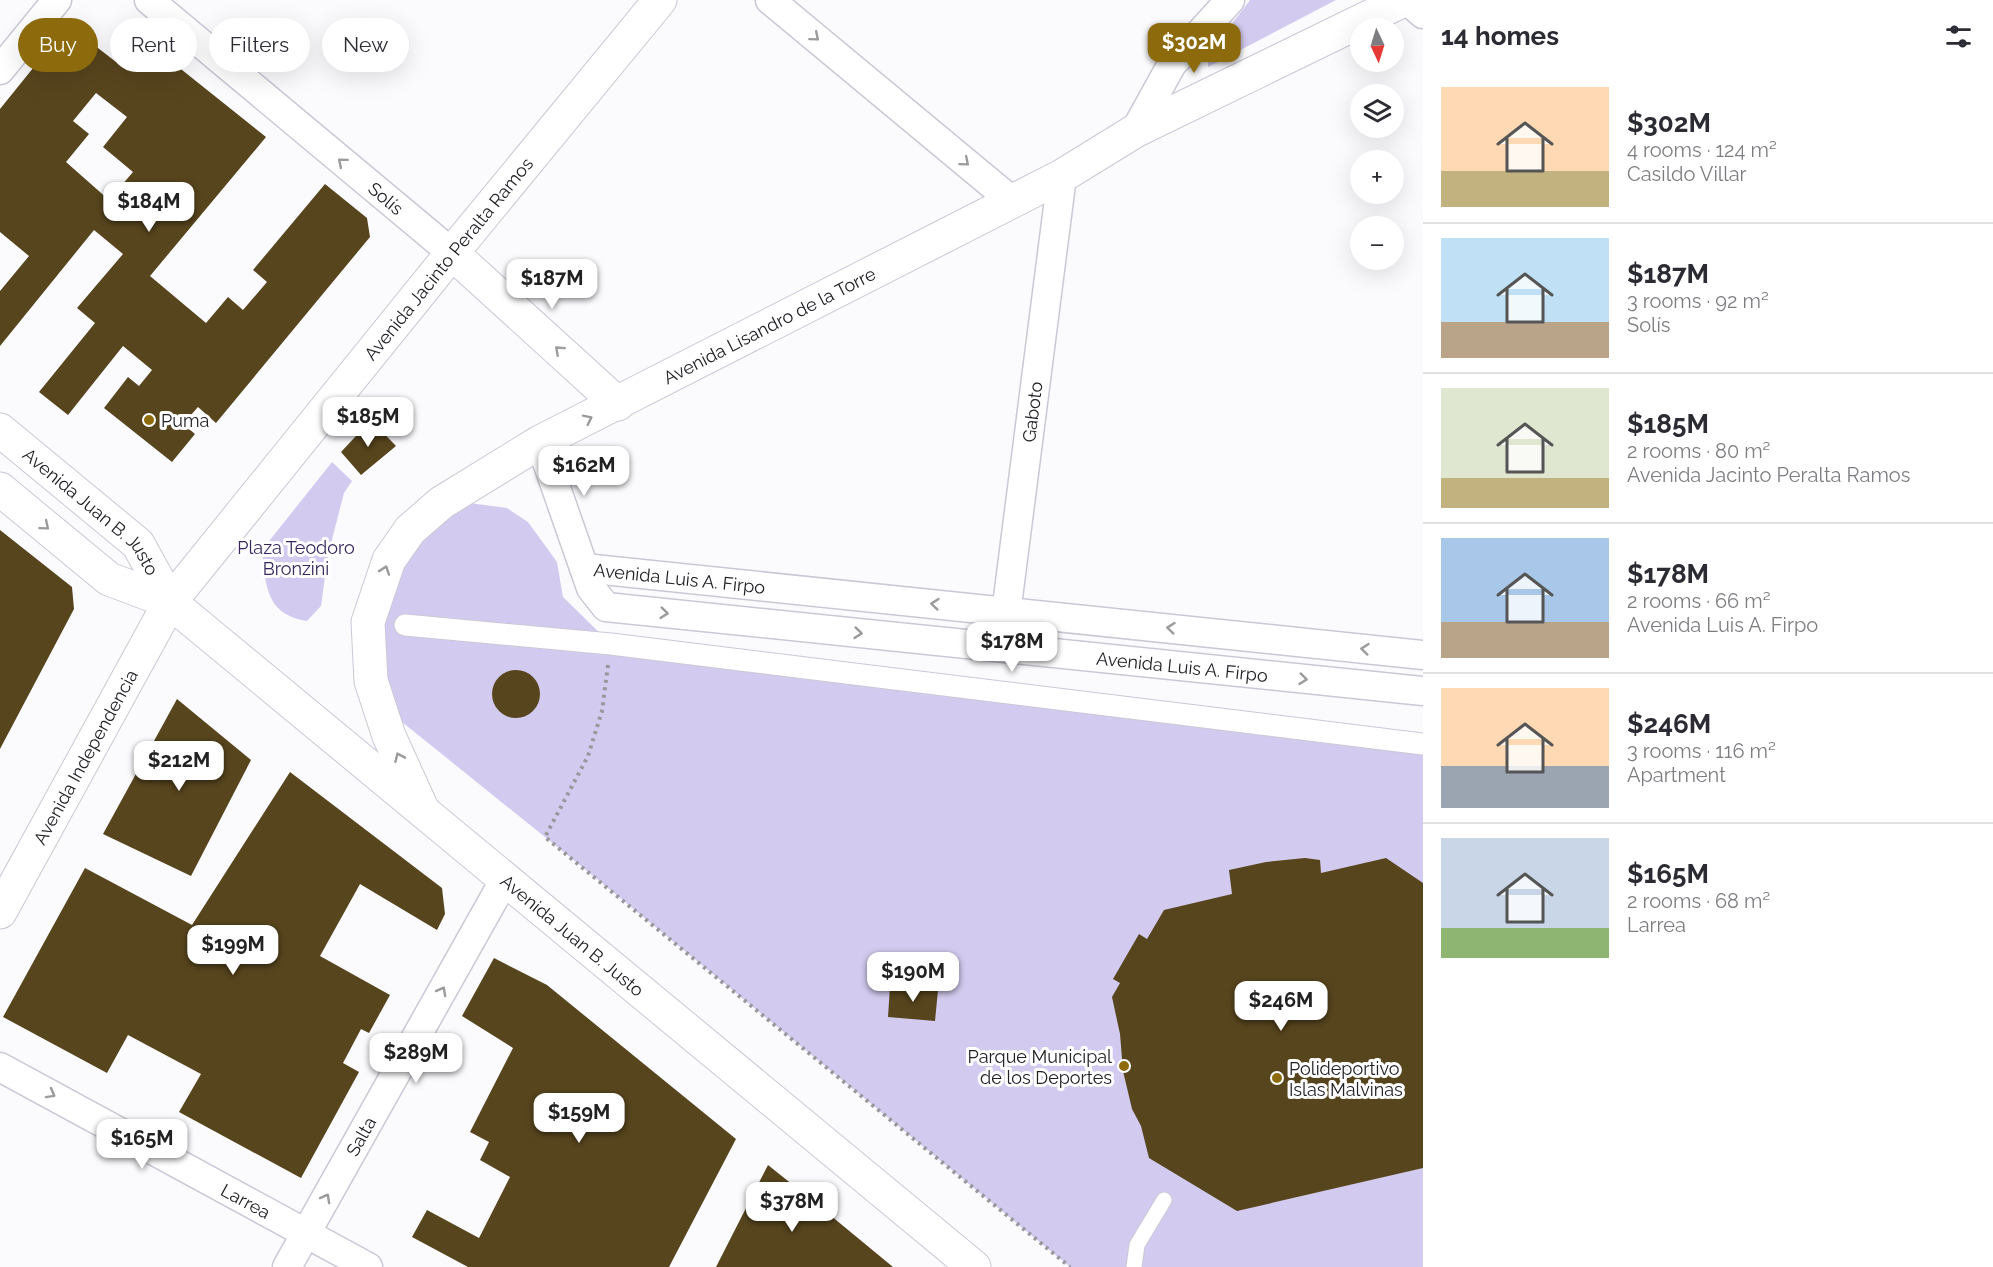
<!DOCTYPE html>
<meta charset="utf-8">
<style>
body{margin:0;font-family:Raleway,sans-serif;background:#f7f7f7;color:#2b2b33;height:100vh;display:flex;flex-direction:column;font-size:22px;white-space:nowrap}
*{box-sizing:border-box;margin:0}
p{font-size:20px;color:#7c7c81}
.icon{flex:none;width:33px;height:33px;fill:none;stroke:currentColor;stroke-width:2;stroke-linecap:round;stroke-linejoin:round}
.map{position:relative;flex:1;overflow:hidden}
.details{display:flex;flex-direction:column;background:#fff;width:570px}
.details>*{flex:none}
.guide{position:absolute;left:18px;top:18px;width:570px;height:54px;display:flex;gap:12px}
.needle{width:39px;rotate:176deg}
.tools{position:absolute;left:1350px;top:18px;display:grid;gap:12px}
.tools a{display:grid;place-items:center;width:54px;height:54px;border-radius:50%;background:#fff;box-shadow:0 6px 24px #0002;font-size:30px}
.price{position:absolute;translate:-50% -51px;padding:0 14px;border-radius:12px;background:#fff;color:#222;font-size:20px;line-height:39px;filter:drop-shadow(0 2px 3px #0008)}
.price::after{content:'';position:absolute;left:50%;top:36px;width:18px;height:14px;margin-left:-9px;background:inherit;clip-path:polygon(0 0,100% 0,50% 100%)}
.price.selected{background:#8d6b0d;color:#fff}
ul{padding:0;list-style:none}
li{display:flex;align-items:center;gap:18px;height:150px;padding:0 18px}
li+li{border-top:2px solid #e1e1e2}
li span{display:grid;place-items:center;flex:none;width:168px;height:120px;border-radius:0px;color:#555}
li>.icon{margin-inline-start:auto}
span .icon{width:72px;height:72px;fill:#fffc;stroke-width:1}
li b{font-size:26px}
h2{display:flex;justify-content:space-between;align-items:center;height:72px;padding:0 18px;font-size:26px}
.chip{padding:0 21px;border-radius:27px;background:#fff;box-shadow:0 6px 24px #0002;font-size:21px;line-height:54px}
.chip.selected{background:#8d6b0d;color:#fff}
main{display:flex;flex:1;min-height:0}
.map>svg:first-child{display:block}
.green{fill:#d3cbef}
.building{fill:#57451d;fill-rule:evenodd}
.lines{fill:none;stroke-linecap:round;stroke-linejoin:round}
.service-casing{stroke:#cbc8d6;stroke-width:17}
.pedestrian-casing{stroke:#cbc8d6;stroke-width:23}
.minor-casing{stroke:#cbc8d6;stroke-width:31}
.tertiary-casing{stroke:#cbc8d6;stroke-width:35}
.secondary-casing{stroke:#cbc8d6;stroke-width:35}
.primary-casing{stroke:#cbc8d6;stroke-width:35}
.path{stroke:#98979b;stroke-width:4;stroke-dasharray:3 4.5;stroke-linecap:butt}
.service{stroke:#fff;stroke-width:15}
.pedestrian{stroke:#fff;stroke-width:21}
.minor{stroke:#fff;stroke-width:28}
.tertiary{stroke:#fff;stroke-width:33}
.secondary{stroke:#fff;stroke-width:33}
.primary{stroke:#fff;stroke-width:33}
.oneway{stroke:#9b9b9d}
.poi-dot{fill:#8d6b0d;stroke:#fff;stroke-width:2}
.labels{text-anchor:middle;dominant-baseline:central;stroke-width:6;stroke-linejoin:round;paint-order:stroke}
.street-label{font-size:18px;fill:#212025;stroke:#fff}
.poi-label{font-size:18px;fill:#212025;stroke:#fff;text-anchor:start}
.park-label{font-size:18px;fill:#37265c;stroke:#fff}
</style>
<main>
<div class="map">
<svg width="1423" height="1267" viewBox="0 0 1423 1267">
<rect width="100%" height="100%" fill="#fbfafd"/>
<path class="green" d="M1250,0H1336L1208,67V55Z
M332,462L352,481L344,493L328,555L321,606L307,621C265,614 266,585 262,550Z
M469,503L507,508L528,522L557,562L563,597L611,644L1423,744V1267H1070L581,866L402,722L379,666L377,610L404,555L440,517Z"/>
<path class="building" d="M85,38L120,65L142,38L266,137L150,276L206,323L228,297L243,310L267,282L253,270L325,184L367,218L370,237L216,423L198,407L183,424L195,434L172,462L104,408L128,377L139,386L152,370L123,346L68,415L39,392L95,323L77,308L123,254L94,230L0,346V291L29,256L0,232V109L46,52L63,66ZM96,93L127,117L103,147L133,172L109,200L66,162L89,134L73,121Z
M371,420L396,446L361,475L341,452Z
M0,530L72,587L74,609L0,749Z
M492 694a24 24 0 1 1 48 0a24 24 0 1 1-48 0Z
M177,699L251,760L191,876L103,834Z
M290,772L442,888L445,914L437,930L360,884L320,956L390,995L369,1033L361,1029L343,1063L359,1072L301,1178L179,1112L201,1074L128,1035L107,1073L3,1017L85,868L192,925Z
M1305,858L1320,860L1321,873L1386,858L1423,883V1168L1237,1211L1149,1158L1141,1126L1132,1109L1123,1071L1120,1034L1112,997L1120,983L1113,979L1139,934L1147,939L1164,910L1232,894L1229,870L1266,862Z
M494,958L547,985L736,1139L669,1267H468L412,1237L427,1210L479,1238L510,1177L480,1160L489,1142L470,1132L513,1048L462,1016Z
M890,986L938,990L935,1021L888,1017Z
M768,1165L813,1201L893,1267H716Z"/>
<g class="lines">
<g class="service-casing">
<path id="service" d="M1134,1267L1137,1245L1164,1200"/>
</g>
<g class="pedestrian-casing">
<path id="pedestrian" d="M405,625L611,644L1423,744"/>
</g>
<g class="minor-casing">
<g id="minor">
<path id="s1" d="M149,0L452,253"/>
<path d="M770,0L1012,201"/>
<path d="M1407,0L1423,14"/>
<path d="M0,70L57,0"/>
<path d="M1135,131L1172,64L1230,0"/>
<path id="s2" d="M540,442L591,588L606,607L1423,691"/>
<path id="s3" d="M584,568L1423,655"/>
<path id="s4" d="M1004,629L1062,176"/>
<path id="s5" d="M0,1067L368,1267"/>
<path id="s6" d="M287,1267L505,879"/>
</g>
</g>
<g class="tertiary-casing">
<g id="tertiary">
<path d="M452,253L618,404"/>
<path id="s7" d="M423,811L389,736L371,681L368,622L389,560L410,530L441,503L540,442L1062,176L1135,131L1404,0"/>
</g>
</g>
<g class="secondary-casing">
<g id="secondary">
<path id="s8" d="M170,602L452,253L660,0"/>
</g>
</g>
<g class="primary-casing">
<g id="primary">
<path id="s9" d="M0,430L138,544L170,602"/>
<path id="s10" d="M0,489L109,579L170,602L974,1267"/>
<path id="s11" d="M0,912L170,602"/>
</g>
</g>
<path class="path" d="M608,665L602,711L588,756L545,837L1070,1267"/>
<use href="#service" class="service"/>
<use href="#pedestrian" class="pedestrian"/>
<use href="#minor" class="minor"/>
<use href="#tertiary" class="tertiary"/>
<use href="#secondary" class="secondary"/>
<use href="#primary" class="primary"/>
</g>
<defs><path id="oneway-chevron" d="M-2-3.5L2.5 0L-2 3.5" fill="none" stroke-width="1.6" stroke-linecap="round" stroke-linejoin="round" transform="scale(1.5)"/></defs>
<g class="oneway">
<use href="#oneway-chevron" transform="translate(815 37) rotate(40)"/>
<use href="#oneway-chevron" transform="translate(342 162) rotate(-140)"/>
<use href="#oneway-chevron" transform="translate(965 162) rotate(40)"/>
<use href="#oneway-chevron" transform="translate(559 350) rotate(-138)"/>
<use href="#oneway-chevron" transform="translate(588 419) rotate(-26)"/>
<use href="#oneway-chevron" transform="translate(45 526) rotate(40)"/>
<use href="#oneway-chevron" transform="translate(385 570) rotate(-71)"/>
<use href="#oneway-chevron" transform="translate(935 604) rotate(-174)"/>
<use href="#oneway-chevron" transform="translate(664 613) rotate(6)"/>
<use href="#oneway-chevron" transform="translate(1171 628) rotate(-174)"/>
<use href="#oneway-chevron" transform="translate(858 633) rotate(6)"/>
<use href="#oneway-chevron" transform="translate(1365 649) rotate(-174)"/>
<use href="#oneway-chevron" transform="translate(1303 679) rotate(6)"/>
<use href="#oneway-chevron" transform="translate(399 757) rotate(-114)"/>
<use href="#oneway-chevron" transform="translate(442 991) rotate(-61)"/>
<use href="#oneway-chevron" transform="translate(51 1094) rotate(29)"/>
<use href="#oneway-chevron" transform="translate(326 1198) rotate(-61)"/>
</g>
<g class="poi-dot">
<circle cx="149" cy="420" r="6"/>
<circle cx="1124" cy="1066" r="6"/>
<circle cx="1277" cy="1078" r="6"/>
</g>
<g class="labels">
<g class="street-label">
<text stroke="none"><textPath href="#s1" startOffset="309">Solís</textPath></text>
<text stroke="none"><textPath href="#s8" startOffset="442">Avenida Jacinto Peralta Ramos</textPath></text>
<text stroke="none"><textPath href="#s7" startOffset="716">Avenida Lisandro de la Torre</textPath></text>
<text stroke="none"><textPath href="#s4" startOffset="219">Gaboto</textPath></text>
<text stroke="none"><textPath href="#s9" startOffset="123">Avenida Juan B. Justo</textPath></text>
<text stroke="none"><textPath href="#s3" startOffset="96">Avenida Luis A. Firpo</textPath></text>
<text stroke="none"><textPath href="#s2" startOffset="758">Avenida Luis A. Firpo</textPath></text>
<text stroke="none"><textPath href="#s11" startOffset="177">Avenida Independencia</textPath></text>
<text stroke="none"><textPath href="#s10" startOffset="729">Avenida Juan B. Justo</textPath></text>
<text stroke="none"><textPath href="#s6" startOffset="150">Salta</textPath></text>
<text stroke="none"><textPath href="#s5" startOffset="280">Larrea</textPath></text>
</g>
<g class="poi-label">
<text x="161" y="420">Puma</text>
<text x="1112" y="1056" text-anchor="end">Parque Municipal<tspan x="1112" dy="21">de los Deportes</tspan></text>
<text x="1289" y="1068">Polideportivo<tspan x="1289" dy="21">Islas Malvinas</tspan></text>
</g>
<g class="park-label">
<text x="296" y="547">Plaza Teodoro<tspan x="296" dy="21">Bronzini</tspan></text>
</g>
</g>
</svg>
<div class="tools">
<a><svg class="needle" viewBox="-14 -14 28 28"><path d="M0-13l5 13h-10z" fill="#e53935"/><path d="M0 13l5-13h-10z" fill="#7c7c81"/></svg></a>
<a><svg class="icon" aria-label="layers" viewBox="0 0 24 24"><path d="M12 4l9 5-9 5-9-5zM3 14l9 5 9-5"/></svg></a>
<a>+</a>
<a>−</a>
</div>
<b class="price selected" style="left:1194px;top:74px">$302M</b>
<b class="price" style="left:149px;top:233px">$184M</b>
<b class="price" style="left:552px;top:310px">$187M</b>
<b class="price" style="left:368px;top:448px">$185M</b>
<b class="price" style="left:584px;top:497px">$162M</b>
<b class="price" style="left:1012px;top:673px">$178M</b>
<b class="price" style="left:179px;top:792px">$212M</b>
<b class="price" style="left:233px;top:976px">$199M</b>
<b class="price" style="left:913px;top:1003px">$190M</b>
<b class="price" style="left:1281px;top:1032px">$246M</b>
<b class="price" style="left:416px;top:1084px">$289M</b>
<b class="price" style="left:579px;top:1144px">$159M</b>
<b class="price" style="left:142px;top:1170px">$165M</b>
<b class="price" style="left:792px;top:1233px">$378M</b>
<div class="guide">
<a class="chip selected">Buy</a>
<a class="chip">Rent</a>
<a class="chip">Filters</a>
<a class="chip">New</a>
</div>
</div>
<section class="details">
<h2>14 homes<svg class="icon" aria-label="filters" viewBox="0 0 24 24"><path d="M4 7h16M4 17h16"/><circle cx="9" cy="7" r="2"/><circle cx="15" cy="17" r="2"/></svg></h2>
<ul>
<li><span style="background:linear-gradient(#ffd9b3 70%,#c2b280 0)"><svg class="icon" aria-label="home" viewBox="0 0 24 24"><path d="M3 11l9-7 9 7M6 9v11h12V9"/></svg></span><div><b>$302M</b><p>4 rooms · 124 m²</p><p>Casildo Villar</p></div></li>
<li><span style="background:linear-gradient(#bfe0f5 70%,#b9a48a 0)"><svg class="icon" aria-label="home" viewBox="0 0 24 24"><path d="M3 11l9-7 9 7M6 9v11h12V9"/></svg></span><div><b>$187M</b><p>3 rooms · 92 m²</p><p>Solís</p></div></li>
<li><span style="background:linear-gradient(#dfe7d0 75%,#c2b280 0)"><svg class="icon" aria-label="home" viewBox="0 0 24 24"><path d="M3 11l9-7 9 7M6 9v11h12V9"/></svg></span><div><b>$185M</b><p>2 rooms · 80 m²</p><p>Avenida Jacinto Peralta Ramos</p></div></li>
<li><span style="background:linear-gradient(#a9c7e8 70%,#b9a48a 0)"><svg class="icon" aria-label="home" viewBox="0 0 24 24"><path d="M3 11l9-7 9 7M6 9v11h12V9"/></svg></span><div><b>$178M</b><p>2 rooms · 66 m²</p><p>Avenida Luis A. Firpo</p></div></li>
<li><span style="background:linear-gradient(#ffd9b3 65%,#9aa5b1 0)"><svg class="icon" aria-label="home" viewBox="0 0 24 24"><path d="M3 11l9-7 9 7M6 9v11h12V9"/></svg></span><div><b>$246M</b><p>3 rooms · 116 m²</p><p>Apartment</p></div></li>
<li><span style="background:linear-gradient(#c9d6e8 75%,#8fb573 0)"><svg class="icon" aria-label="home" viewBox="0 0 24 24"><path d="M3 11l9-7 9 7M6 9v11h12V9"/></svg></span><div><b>$165M</b><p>2 rooms · 68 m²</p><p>Larrea</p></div></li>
</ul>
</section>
</main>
